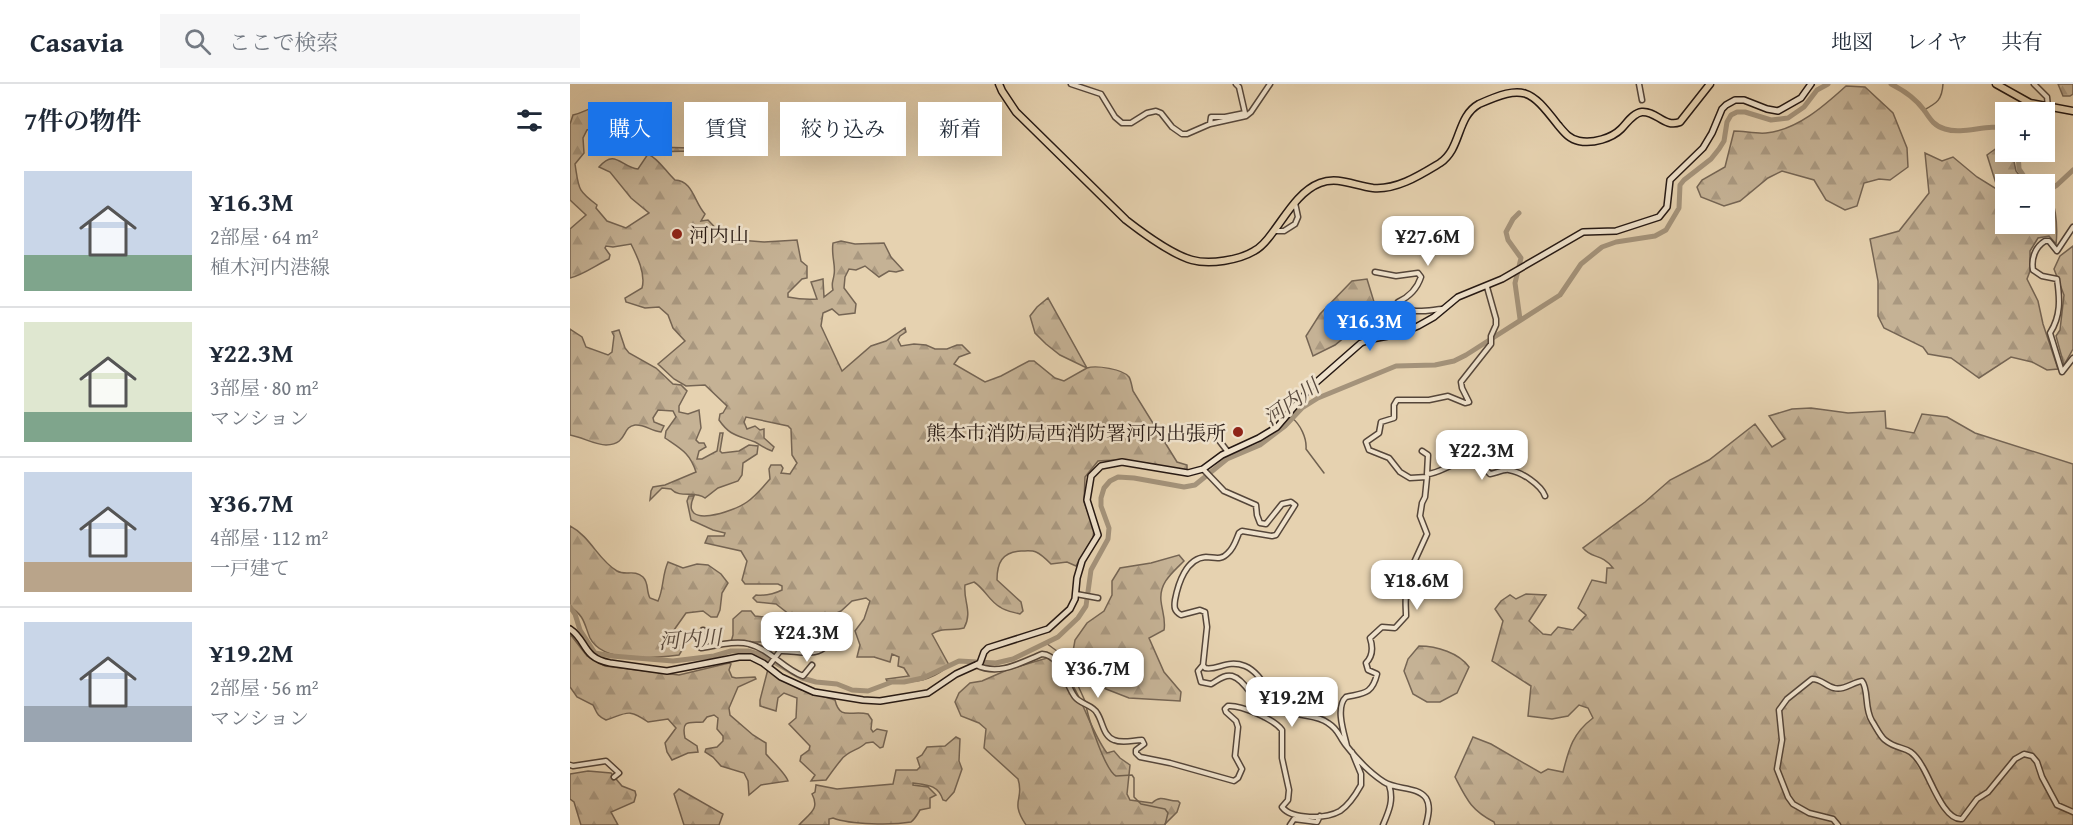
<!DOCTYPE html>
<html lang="ja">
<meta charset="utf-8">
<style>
body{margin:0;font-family:"Gentium Book Plus","Noto Serif JP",serif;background:#f6f6f7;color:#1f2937;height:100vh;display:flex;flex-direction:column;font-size:22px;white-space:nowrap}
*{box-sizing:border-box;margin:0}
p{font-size:20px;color:#747a83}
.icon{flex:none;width:33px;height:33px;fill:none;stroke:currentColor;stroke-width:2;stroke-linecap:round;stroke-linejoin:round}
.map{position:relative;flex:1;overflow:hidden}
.drawer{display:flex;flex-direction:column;background:#fff;width:570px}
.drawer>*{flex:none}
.hud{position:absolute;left:18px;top:18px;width:570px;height:54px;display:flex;gap:12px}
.fabs{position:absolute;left:1425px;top:18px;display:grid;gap:12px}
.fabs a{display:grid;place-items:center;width:60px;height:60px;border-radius:0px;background:#fff;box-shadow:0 6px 24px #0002;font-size:30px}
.price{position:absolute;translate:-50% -51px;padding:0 14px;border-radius:12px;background:#fff;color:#222;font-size:20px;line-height:39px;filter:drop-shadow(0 2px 3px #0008)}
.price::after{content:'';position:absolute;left:50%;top:36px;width:18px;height:14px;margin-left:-9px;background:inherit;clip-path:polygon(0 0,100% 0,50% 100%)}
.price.active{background:#1a73e8;color:#fff}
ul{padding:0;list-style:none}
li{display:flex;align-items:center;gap:18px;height:150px;padding:0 24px}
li+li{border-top:2px solid #e0e1e3}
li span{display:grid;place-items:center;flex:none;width:168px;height:120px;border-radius:0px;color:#555}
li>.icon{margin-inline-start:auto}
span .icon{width:72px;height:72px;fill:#fffc;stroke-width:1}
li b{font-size:26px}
h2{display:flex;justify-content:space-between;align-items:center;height:72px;padding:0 24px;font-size:26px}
.pill{padding:0 21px;border-radius:0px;background:#fff;box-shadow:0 6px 24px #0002;font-size:21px;line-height:54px}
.pill.active{background:#1a73e8;color:#fff}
header{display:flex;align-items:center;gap:36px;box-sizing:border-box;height:84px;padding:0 30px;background:#fff;border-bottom:2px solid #e0e1e3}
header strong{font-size:28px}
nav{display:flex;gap:33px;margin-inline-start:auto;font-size:21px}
.search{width:420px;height:54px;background:#f6f6f7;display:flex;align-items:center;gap:15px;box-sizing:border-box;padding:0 21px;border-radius:0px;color:#747a83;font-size:22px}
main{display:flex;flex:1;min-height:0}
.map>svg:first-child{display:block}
.forest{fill:url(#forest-firs);stroke:#756554;stroke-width:1.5}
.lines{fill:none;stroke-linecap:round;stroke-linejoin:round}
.stream{stroke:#716251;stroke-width:1.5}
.river{stroke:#a4937b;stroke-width:5}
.street-casing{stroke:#55463a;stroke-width:7}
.secondary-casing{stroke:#251813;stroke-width:8}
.primary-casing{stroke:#251813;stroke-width:9}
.street{stroke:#efe2cc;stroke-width:4}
.secondary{stroke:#efe2cc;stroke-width:5}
.primary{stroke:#e6d2b0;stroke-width:6}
.poi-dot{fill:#8f2418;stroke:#efe2cc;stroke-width:2}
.labels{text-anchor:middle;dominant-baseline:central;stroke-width:5;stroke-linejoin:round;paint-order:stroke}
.poi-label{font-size:20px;fill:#251813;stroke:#efe2cc;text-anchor:start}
.water-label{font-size:21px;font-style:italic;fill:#58493d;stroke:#efe2cc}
</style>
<header>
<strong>Casavia</strong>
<div class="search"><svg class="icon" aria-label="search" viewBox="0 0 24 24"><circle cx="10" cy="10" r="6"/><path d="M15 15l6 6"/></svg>ここで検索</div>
<nav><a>地図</a><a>レイヤ</a><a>共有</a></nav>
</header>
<main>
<section class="drawer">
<h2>7件の物件<svg class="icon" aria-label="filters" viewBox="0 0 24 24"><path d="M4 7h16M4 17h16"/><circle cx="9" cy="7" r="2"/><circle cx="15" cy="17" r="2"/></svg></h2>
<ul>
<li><span style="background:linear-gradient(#c9d6e8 70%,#7fa58c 0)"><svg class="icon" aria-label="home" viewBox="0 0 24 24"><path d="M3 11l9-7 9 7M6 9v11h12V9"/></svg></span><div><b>¥16.3M</b><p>2部屋 · 64 m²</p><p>植木河内港線</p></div></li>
<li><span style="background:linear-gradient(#dfe7d0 75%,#7fa58c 0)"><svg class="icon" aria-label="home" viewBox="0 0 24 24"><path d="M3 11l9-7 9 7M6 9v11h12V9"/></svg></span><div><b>¥22.3M</b><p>3部屋 · 80 m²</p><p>マンション</p></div></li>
<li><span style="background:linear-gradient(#c9d6e8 75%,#b9a48a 0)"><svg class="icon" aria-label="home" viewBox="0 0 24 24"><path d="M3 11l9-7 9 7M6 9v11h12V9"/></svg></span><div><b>¥36.7M</b><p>4部屋 · 112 m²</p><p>一戸建て</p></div></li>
<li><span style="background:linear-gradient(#c9d6e8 70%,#9aa5b1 0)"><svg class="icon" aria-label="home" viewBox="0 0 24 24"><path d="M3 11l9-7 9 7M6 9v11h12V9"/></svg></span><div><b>¥19.2M</b><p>2部屋 · 56 m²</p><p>マンション</p></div></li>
</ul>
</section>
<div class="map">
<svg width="1503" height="741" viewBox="0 0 1503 741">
<defs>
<pattern id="forest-firs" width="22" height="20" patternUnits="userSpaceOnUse" patternTransform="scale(1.5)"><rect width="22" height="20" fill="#c5b295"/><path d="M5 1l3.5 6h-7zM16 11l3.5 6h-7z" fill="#a99880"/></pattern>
</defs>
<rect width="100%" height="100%" fill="#e6d2b0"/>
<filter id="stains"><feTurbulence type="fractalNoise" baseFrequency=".00333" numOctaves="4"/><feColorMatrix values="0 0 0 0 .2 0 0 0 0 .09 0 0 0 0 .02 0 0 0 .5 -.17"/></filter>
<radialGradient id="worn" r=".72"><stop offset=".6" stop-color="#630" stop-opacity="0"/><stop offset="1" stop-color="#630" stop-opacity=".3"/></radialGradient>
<path class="forest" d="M1488,0H1503V10L1500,12H1493Z
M1276,2L1295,3L1323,29L1337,64L1338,83L1320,96L1309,95L1294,99L1287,122L1275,126L1256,116L1244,96L1212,87L1198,94L1170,117L1154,122L1131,113L1127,103L1132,96L1155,83L1164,47C1174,47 1186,50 1196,49C1227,46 1254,22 1276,2Z
M27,23L47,41L83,54L84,63L120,64V67L83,68L28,43L17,46L13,54L14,69L5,80C9,105 7,106 27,121L26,124L37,137L56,144L79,129L61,114L40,88L29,83C45,64 51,83 68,85L78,70C89,75 96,88 105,96C123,97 124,118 135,130L131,137L138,136L158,157L163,159L169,156L194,158L227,156L231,177L237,182V194L232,195L218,209V213C228,215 236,216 247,215L241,198L253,195L254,213L263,206C261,199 263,198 264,191C266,181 261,172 263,159L271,157L285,160L314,159L321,173L333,186L326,188L319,187L309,193L295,182L286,186L279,185L275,193L274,204L286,220L285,229L269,231L262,225L253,229L251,242L272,287L301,262L316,257L335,244L336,248L330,252L328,256L331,262L344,260L356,261L365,265H377L387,261H392L400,269L389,273L384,280L415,298L431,292L459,277H464L485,294L494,297L517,284L490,271L476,260L465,249L460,232L467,223L478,214L517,284C526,281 553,285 559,293C561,296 562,303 563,307L607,378L617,381V388C587,381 559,374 528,377L515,393L514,418L524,444L523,454L506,482L497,478L481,480C477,476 471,470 466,468C462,466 456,467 451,467C432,468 427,479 427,496L451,518L453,527L450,530C443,528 435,527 430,523C419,517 415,505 404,498L395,501C393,517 403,528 394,544C383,547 371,543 362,550L379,581C363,597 339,600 317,597L316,595L339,592L334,584L328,582L329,573L322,570L320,578L304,573H287L290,561L285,547L294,535L300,517L296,514L282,517L271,527L254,535L224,534L206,520L187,518L183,514L186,511C196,512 204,510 212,506V502L208,500H175L172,496L177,477L171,467L135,459L138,452H154L155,449L143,446L121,436L117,417L119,412H124C108,447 165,427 177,418C186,412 193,403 200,395L199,385L201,381H211L213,384L211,389L220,390L227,379L222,371L221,345L218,342L176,333L174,338L177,345L185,342L190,346L194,345V354L204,363L202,367C195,365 191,361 185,358C167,351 160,352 149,336L150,330L153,329L157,322L135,301L116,302L104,295L88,280L115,257L103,244L98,231L89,223L75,224L56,218L55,214L72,204C76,190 67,172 61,160L43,163L36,162L35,164L40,171L39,175C26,181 13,191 0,194V145L16,131L0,116V40L3,31C13,29 18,24 27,23Z
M1435,58L1436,68H1442L1446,87L1456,100H1436V140H1474L1475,110H1481C1486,127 1488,143 1486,160L1479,152L1468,154L1460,167V187L1457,195L1468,217L1473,240L1488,285L1477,286L1462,278L1441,273L1409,294L1381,274L1358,270L1353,263L1314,244L1308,232V197L1300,155L1329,147L1359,109L1355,69L1372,77L1383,73L1407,93L1428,106L1417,71Z
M1503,162V265L1494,281L1486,252L1490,246L1494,211L1484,185L1490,172Z
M797,195L804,218L792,239L765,261L743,272L736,252L750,230L782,197Z
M0,245L12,253L16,263L38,271L42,268L44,252L42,248L49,246L55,264L59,269L86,284L103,300L111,301L117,307L109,322V328L118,330L129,326L131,344L126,356L129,359H134L136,363L129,367L127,375H132L147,367L150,349H153L150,367L152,369L169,367L179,361L188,362L187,370L173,379L172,391L168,397L148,404L135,414C125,406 110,415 101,405L92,404L80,416L81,407L83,403L95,401L126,388C120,369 111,365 95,354L96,347L106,333L103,327L88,326L83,334L84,338L94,342L91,348C80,347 75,340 65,341C51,343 59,360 36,361C25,361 12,353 0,351Z
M1241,324L1278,329L1315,327L1316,344L1344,349L1352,330L1377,333L1405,349L1503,380V741H925L924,738C901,726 897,716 885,693L903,653L921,660L971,689L978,685L993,688C999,664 1003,649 1023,634L1018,624L1009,621L998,632L982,635L958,632L961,602L922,577L933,537L925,525L931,517L940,511L946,515L956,510L976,511L959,537L973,550L981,551L988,543L1003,546L1016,531L1008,524L1022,496L1036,499L1037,484H1043C1031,469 1022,475 1013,464L1075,418L1100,396L1139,376L1185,340L1202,363L1215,355L1199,332L1222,325Z
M0,442C21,453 28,476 47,487C56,492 64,485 73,493C79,499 76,507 80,514L88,517C94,504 92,491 98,478L113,484L127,480L138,481L151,490L158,499L152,509L150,526L147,533H141L133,527L116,529L104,546L107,560L114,563L109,571C85,574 33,580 20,554C14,540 15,532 0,523Z
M609,471L614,477C602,489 589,499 591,517C592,527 596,536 594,546L579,554L594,588L611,608L610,617L559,614L536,605L512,593L502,573L505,556L517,539L534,527L542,511V497L550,484L581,479Z
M172,527H181L185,532L194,533L201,539H204L202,558H161L163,551V535Z
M0,550L17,572L35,582L109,591L159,579L161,580L159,586L162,593L166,594L185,593L186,595L168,603L159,624L160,631L183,651L196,659V670C202,677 216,690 218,697L191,701L179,711L178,697L174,689L151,682L143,673L135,668L136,665L147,663L153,657V652L147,645L148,634L144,631L137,633L133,638C119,639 111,635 115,654L127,662L128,668L118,669L102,676L97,668L95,659L106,644L98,635L78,638C58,624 57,629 36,636C27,632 27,629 23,621L7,613L0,603Z
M849,562C867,562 889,569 899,583L887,609L870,618H857L843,610L834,587L838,575Z
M477,574C508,589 516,642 537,669L544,667L550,674L560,681L557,710L560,716L582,719C592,710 595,717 608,717L610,719L607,728L594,741H456C439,716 455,716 448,695L414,664L416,645L409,639L391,632L385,618L389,609L400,599L412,597L437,586Z
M198,585L229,605L265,616C270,637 281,626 298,630L302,636L301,645L303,648L307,645L317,647L313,663L310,664L303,658L296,659C289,666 277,667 271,676C266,682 261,689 256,696L241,697L245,691L230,677L231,672L239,666L240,662L219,640L226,634L227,614L214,609L208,614L206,627L190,622V616Z
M386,653L390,655L389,677L392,685L384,708L376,717L373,716C368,701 358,701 343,699V701L358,703L366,711L360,714V724L350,726C347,731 345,735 341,738C323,741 281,741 263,734L259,735V741H229C240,729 250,725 242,710L245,708L246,701L267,705L323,700L326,686H347L350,683L347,674L352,671L357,663L375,662Z
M18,687L41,689L52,702L65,707L66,711L64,718L41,728L48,741H11L4,718L0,715V690Z
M109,705L153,730L149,741H114L104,710Z"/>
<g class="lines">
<path class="stream" d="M1354,26C1367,19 1372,16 1373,0
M722,334C730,340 737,354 736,365L754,389
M476,559L495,573L515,617
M516,622C519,636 535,686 546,692L562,691L564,694V713L571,720L595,725L598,729L595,741"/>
<path class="river" d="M1321,0C1333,6 1346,15 1354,26C1360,35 1364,42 1375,45C1394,51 1419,39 1436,45
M1448,68L1449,85L1459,100
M1474,109L1487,101L1503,86
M949,129L943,135L936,148L938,156L951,174L945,199L950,235
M0,523L5,530L10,546L25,569L42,572L103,577L144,572L161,567H178L192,571L232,594L246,598L267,600L282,606L298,607L322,598H334L353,594L389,577L426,579L443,575L488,553L508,534L516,522L521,486L538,455L539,444L531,422V414L534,404L540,397L548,393L564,394L614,403L625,401L657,375L690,361L715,342L732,324L748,314L826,282L865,281L884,277L896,271L990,211L1011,180L1032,163L1046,158L1085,152L1096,146L1109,124L1110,101L1114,96L1141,75L1149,65L1154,57L1157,38L1161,31L1167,28H1175L1201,36L1218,34L1234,23L1247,6L1258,0"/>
<g class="street-casing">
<path id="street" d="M501,0L531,10L545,33L552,39H561L577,29L586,27L591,29L602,43L612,50H617L640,40L676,32L681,28L700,0
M1069,0L1072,16
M1464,0L1477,13L1478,23
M640,40L641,33H655L675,29L669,3L666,0
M1503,143L1487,167L1479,157H1475C1465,163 1461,175 1463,186L1472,192L1487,195C1490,215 1491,232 1480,249L1492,288L1503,274
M704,147H714L725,140L728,133L725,119
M805,188L826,192L848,189L851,193C847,205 839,213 828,218C838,232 858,226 872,225
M642,343L648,355L658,368
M852,367L858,371L857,390
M633,385L654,407L686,421L687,431L690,439L696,440L712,420L721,418L725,421L706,451L702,452L672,447L669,449C666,456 664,464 658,469C651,477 644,473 636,473C616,474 608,500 605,516C604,523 604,527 611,531L630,526L635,528L637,543L633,581L635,584C647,587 657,575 675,582C692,589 698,611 711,623C725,634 745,629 758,639C769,646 768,651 775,660C785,673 800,689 814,698C826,706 847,702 856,714C861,722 858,733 856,741
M857,390C873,390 892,369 909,379C913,381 916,386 920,390C926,389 934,385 939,386C952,388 971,401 975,412
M506,510L528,514
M133,546L131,564C145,562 165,556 179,560C200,565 213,585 233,592L242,581
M406,581C429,592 450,579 472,570C491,571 495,600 505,613C510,620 523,621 527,629C533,638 533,652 544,656C553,660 563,656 572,656L574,660L566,666V669L570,673L600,679L664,697L668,694L672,685L665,672L668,643L666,637L656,628L655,625L658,622C671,621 704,635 712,646V674L719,706L718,716L712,723C722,736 756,735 770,727C779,721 786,710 791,701V690L782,668
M633,581L628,587L631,598L641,600C647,597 654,590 662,592C674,595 690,622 694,633
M198,583L210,567C224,566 242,573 254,564
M777,662C774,649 765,623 776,613C793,609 802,611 807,590L798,586L796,579C803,572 803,563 800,554L812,543L825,544L836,532C836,519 833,506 843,496L841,485L857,450L850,432L852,419L855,413L857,393L840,394L830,388L819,374L799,366L796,358L809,349L811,338L824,334V321L827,316H859L878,312L895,319L899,318L892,304L891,298L921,260V252L926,241V235L917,203
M0,681L3,682L36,677L49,689L44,693
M720,741L724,735L747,738L750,732
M813,741C819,727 824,716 819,701
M1268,741L1263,735L1239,729L1223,720L1218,713L1207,685L1212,656L1209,626L1217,615L1242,595C1251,595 1256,602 1264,604C1274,607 1283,598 1292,597C1299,606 1294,624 1302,637C1306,643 1310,652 1315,656C1331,669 1338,658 1352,682C1361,696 1374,737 1392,735L1407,715L1418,708L1445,675L1454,670L1462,672L1467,678L1472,693L1487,721L1503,728"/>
</g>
<g class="secondary-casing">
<path id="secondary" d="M0,545C17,556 12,574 40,579L97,587L169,573H181L193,579L211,593L244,608L293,616L310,617L358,609L386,590L406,581L410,579L414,568L418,564L478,545L500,525L505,515L507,494L512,477L528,451L517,416L521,392L531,382L552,378L618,389L633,385L652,371L689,354L707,343L742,302L791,259L802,255L829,250L848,242L864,233L888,213L932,195L1013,148L1046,147L1089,133L1097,123L1100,96L1133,64L1142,49L1152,25L1156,21L1165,16H1174L1197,25L1208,27L1231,14L1241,0"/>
</g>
<g class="primary-casing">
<path id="primary" d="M429,0L432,7L446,28L556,136C574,150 601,170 622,176C640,181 669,176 684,167C692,163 698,155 703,148C716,131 729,107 750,99C768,92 785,102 803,104C827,106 850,91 870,79C892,64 886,33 909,20C954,0 960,5 988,41C994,48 999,55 1009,57C1023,60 1042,54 1051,45C1057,39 1063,29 1072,28C1087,27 1094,44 1110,38L1140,0
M1426,0L1460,19L1503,27"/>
</g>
<use href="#street" class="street"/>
<use href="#secondary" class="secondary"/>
<use href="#primary" class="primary"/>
</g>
<g class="poi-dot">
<circle cx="107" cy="150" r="6"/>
<circle cx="668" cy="348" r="6"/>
</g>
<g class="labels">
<g class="poi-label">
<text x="119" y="150">河内山</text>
<text x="656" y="348" text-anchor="end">熊本市消防局西消防署河内出張所</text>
</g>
<g class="water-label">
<text transform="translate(721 318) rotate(-36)">河内川</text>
<text transform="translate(120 555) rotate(-4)">河内川</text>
</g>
</g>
<rect width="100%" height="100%" filter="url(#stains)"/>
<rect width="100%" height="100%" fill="url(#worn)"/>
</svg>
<div class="fabs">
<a>+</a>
<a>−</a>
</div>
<b class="price" style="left:858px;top:183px">¥27.6M</b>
<b class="price active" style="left:800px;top:268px">¥16.3M</b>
<b class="price" style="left:912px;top:397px">¥22.3M</b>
<b class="price" style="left:847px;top:527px">¥18.6M</b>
<b class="price" style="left:237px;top:579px">¥24.3M</b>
<b class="price" style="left:528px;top:615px">¥36.7M</b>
<b class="price" style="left:722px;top:644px">¥19.2M</b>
<div class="hud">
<a class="pill active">購入</a>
<a class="pill">賃貸</a>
<a class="pill">絞り込み</a>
<a class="pill">新着</a>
</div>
</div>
</main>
